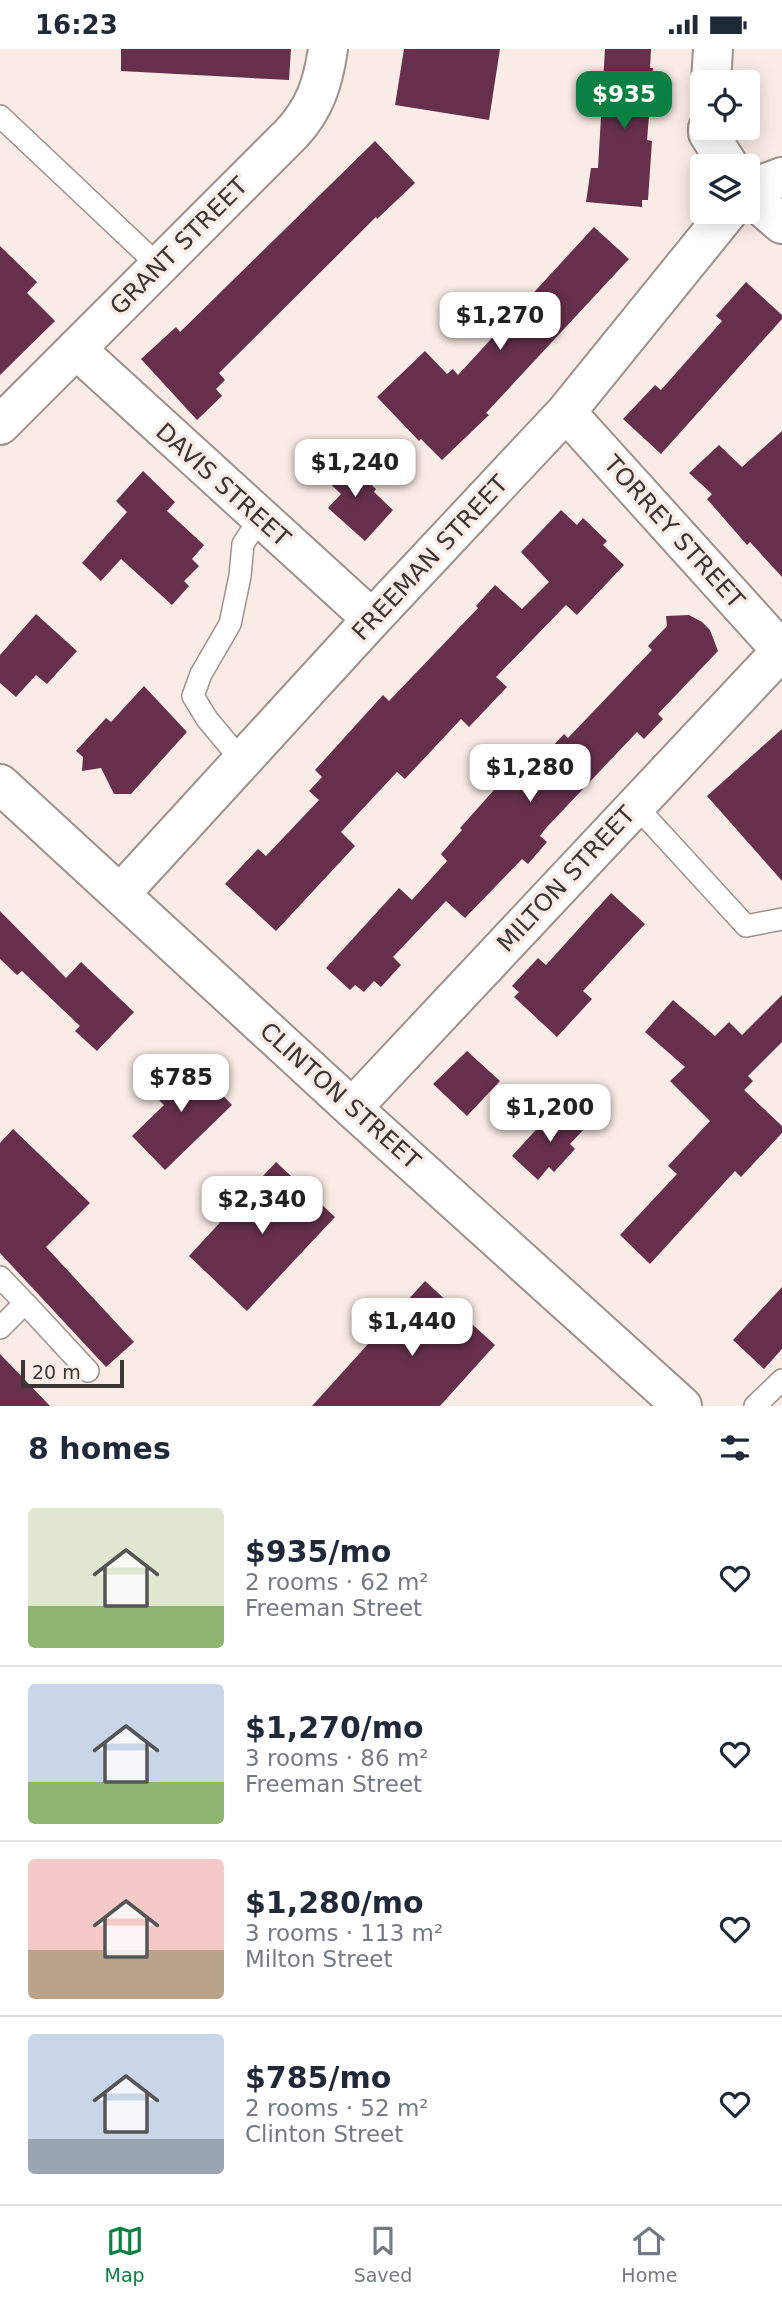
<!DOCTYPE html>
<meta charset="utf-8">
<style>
body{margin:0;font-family:"DejaVu Sans",sans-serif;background:#f2f2f3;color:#1f2937;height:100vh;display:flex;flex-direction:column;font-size:26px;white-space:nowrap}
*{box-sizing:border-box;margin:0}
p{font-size:23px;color:#747a83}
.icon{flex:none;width:38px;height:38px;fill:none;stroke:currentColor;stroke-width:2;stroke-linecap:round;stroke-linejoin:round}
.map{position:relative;height:1357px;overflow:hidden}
.drawer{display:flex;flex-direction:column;background:#fff;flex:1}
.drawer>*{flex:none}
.fabs{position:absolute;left:690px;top:21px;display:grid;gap:14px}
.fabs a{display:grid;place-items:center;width:70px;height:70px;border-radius:7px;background:#fff;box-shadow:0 4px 18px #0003;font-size:35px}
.scale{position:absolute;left:21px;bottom:18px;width:103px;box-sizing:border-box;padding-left:7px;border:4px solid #3b3633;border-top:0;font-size:19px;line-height:24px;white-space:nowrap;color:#3b3633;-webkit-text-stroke:5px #f9ebe5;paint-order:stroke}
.price{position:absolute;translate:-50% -60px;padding:0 16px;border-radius:14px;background:#fff;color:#222;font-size:23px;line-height:46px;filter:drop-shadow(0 2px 4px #0008)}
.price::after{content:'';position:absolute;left:50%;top:42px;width:21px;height:16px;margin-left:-10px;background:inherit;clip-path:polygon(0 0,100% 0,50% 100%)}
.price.on{background:#0b8043;color:#fff}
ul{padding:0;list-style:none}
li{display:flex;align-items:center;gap:21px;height:175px;padding:0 28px}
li+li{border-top:2px solid #e0e1e3}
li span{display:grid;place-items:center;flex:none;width:196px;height:140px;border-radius:7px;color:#555}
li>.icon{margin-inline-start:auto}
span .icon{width:84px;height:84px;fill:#fffc;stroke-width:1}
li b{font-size:30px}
h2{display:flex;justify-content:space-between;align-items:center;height:84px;padding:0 28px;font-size:30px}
.status{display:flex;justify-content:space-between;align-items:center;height:49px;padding:0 35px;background:#fff;direction:ltr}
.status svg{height:19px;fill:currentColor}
.menu{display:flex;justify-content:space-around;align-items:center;height:98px;border-top:2px solid #e0e1e3;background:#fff;font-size:19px;color:#747a83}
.menu a{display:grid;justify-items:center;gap:4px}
.menu .on{color:#0b8043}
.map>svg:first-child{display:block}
.building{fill:#66304d}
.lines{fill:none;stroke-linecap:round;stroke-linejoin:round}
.service-casing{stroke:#9e918b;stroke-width:24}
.minor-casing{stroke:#9e918b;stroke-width:42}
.tertiary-casing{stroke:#9e918b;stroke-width:42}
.service{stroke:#fff;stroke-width:21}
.minor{stroke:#fff;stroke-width:38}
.tertiary{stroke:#fff;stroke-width:38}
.labels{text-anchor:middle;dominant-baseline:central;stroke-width:7;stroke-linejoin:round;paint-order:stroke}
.street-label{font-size:24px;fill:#3b3633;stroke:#f9ebe5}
</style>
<div class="status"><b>16:23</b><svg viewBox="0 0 49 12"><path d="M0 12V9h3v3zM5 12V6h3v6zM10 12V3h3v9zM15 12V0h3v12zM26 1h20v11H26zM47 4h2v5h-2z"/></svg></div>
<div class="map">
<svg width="782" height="1357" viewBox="0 0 782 1357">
<rect width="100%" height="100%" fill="#f9ebe5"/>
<path class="building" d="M121,0H291L289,31L121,22Z
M404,0H500L489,71L395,56Z
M605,0H651L650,19H653L647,91L652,92L648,151H642V158L586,153L591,119H598Z
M375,92L415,134L377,170L376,168L219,324L225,331L216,340L222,347L197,371L141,310L176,278L180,283Z
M594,178L629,210L486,364L489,366L442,411L421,390L419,392L377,348L425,302L447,325L453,320L458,326Z
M0,197L37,233L27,244L55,272L0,326Z
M746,233L782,266V270L661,405L623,370L655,336L661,341L722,272L716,267Z
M782,382V528L750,493L747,496L707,450L712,445L689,424L719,396L742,418Z
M338,405L376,440L374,443L393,461L365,492L328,459L341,445L320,425Z
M143,422L175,453L167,462L204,496L192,510L199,517L184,532L189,537L172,556L121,510L101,532L82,514L127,463L116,452Z
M561,461L577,476L583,469L607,492L603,496L624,516L577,566L566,556L496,628L507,638L469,678L461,670L405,730L397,723L341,783L355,797L276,882L225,835L258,800L266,807L319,751L309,742L322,728L315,721L383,646L389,652L478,559L476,557L495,536L522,560L549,533L521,503Z
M36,565L77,602L47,635L36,626L16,648L0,634V606Z
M689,566L702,573L710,581L718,602L658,665L663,670L644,690L637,683L546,779L540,787L547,793L528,815L522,810L465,869L446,852L393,908L401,916L381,938L374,932L364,943L355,936L350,941L326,919L399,839L412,851L447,812L441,805L462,781L460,779L502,732L512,741L564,685L568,689L652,601L648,597L667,577L666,567Z
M144,637L187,683L131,745H114L101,719L82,722L83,708L76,702L106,669L111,673Z
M782,680V832L707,747Z
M611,844L645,875L583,942L592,950L557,988L514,948L519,943L512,937L538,909L546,916Z
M0,862L66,929L81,913L134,963L97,1002L75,982L80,977L22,922L17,926L0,910Z
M782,946V993L748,1027L753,1032L744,1041L782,1077V1084L741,1128L735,1122L650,1215L620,1186L677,1125L668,1117L710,1072L670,1032L685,1018L645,983L673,951L715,987L729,973L742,986Z
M467,1002L500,1032L467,1067L433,1035Z
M187,1009L232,1056L165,1121L132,1087L164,1056L151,1043Z
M563,1056L586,1078L570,1095L575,1100L554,1123L549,1118L538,1131L512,1107L544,1072L546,1074Z
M13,1080L90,1154L46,1198L134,1293L106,1318L0,1204V1094Z
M276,1113L335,1168L247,1262L189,1207Z
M425,1232L495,1296L440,1357H312Z
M782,1238V1300L764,1320L733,1291Z
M0,1305L50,1357H0Z"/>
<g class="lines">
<g class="service-casing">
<path id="service" d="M0,67L159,217
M242,712L207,670L193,647L201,625L230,575L240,527L243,495L260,469
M635,756L746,877L782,870
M0,1228L25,1254
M0,1279L25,1254L88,1322
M755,1357L782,1331"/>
</g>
<g class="minor-casing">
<path id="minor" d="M711,33L713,0
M708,79V84L729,117
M747,141L782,128
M747,145L782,175
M76,300L372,570
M566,363L782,602
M0,735L352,1059L682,1357
M120,845L372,570L566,363L728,163
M352,1059L782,601"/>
</g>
<g class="tertiary-casing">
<path id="tertiary" d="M0,376L292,84C315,59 323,34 328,0"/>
</g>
<use href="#service" class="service"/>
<use href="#minor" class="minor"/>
<use href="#tertiary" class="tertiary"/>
</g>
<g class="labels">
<g class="street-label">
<text transform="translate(179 197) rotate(-45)">GRANT STREET</text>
<text transform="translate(223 436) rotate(42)">DAVIS STREET</text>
<text transform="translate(674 483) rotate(48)">TORREY STREET</text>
<text transform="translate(430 509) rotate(-47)">FREEMAN STREET</text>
<text transform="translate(566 830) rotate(-47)">MILTON STREET</text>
<text transform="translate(340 1047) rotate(42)">CLINTON STREET</text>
</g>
</g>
</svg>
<div class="fabs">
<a><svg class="icon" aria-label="locate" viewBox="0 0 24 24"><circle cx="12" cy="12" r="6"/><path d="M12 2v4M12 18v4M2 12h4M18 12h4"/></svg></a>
<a><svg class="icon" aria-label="layers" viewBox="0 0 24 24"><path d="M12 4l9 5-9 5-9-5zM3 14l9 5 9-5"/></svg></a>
</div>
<div class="scale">20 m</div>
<b class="price on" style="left:624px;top:82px">$935</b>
<b class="price" style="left:500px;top:303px">$1,270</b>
<b class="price" style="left:355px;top:450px">$1,240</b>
<b class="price" style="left:530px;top:755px">$1,280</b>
<b class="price" style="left:181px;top:1065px">$785</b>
<b class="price" style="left:550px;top:1095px">$1,200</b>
<b class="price" style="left:262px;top:1187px">$2,340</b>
<b class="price" style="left:412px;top:1309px">$1,440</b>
</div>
<section class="drawer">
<h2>8 homes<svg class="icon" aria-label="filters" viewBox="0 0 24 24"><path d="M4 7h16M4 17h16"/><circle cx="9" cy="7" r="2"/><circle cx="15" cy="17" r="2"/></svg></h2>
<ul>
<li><span style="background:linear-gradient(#dfe7d0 70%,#8fb573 0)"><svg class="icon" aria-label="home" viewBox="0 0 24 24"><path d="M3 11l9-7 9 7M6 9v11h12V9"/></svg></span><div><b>$935/mo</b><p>2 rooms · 62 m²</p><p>Freeman Street</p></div><svg class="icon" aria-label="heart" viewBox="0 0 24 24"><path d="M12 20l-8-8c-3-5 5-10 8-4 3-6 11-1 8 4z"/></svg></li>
<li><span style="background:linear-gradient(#c9d6e8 70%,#8fb573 0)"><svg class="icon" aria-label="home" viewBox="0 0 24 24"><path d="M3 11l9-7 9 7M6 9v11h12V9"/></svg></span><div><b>$1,270/mo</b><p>3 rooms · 86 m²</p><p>Freeman Street</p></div><svg class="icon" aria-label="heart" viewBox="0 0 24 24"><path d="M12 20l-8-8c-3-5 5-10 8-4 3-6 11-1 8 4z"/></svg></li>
<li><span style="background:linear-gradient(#f6c9c9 65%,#b9a48a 0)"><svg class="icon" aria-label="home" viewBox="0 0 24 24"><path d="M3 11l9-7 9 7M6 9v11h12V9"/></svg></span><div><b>$1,280/mo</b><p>3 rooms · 113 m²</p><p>Milton Street</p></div><svg class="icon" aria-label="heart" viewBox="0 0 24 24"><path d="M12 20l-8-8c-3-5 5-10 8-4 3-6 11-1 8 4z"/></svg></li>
<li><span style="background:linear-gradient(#c9d6e8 75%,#9aa5b1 0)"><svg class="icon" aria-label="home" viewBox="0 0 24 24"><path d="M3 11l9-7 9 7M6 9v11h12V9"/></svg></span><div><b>$785/mo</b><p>2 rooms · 52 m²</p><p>Clinton Street</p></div><svg class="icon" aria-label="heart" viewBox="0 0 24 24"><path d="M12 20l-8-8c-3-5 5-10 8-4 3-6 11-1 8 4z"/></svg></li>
</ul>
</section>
<nav class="menu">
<a class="on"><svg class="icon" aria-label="map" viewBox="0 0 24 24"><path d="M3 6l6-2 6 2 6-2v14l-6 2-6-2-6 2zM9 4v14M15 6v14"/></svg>Map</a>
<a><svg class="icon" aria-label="saved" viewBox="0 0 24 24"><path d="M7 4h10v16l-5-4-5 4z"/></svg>Saved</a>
<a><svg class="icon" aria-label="home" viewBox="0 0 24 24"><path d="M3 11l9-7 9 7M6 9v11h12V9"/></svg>Home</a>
</nav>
